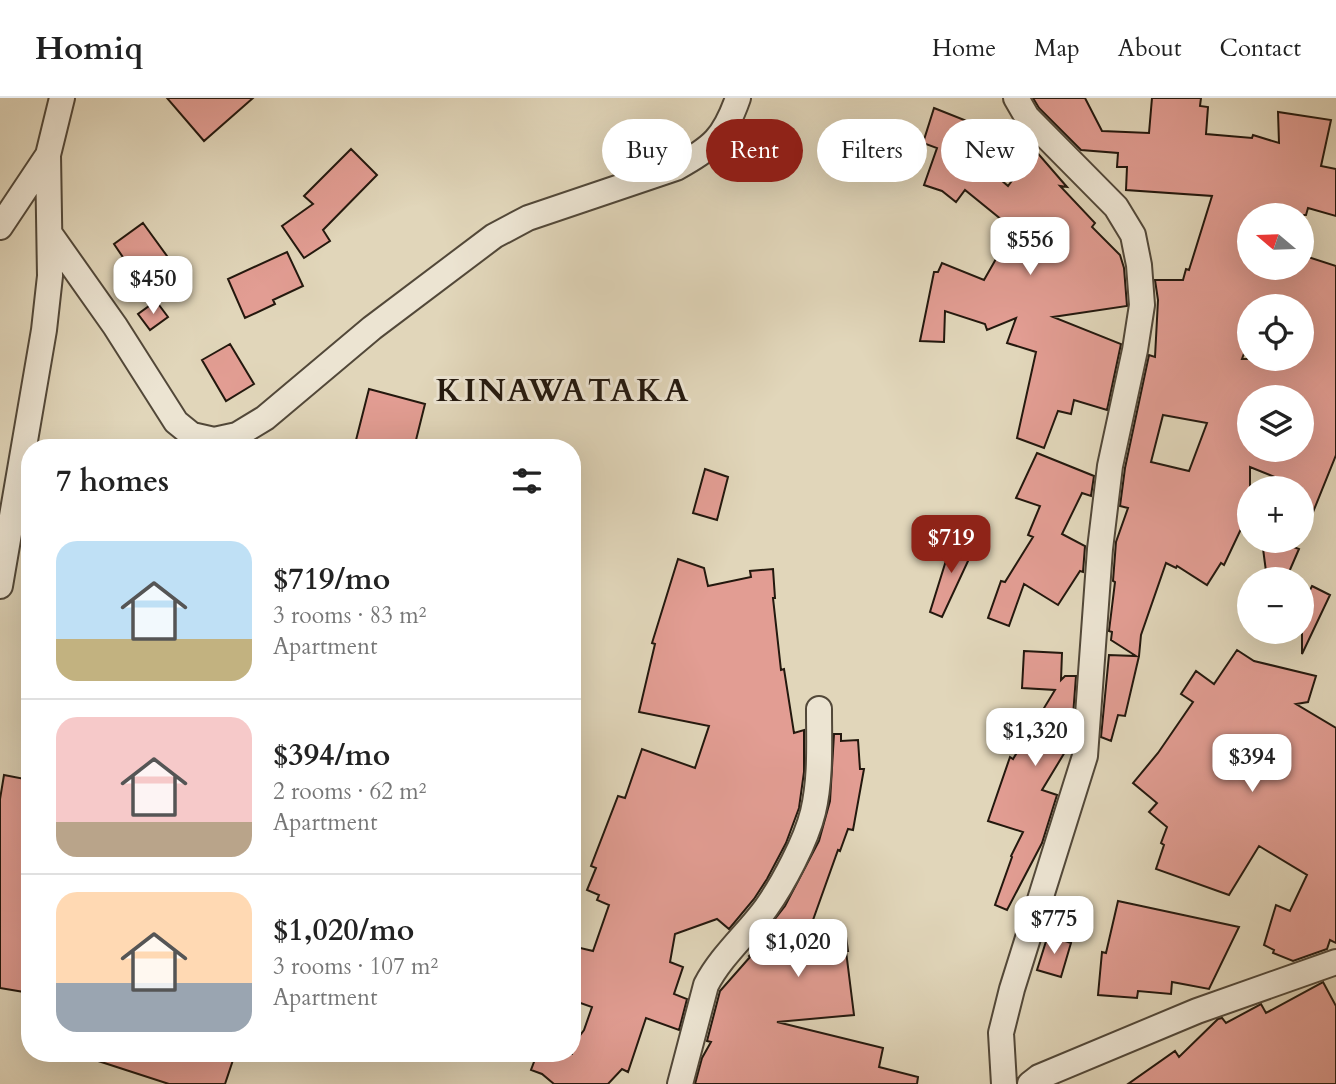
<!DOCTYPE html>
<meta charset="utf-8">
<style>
body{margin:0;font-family:Cardo,serif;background:#f6f6f6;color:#222;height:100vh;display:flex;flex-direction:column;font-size:26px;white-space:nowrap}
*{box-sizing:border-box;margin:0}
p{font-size:23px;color:#767676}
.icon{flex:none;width:38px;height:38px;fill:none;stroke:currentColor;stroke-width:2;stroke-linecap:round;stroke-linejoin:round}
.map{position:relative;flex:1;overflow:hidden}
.drawer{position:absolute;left:21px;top:341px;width:560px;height:623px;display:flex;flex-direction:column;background:#fff;border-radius:28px;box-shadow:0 7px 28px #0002}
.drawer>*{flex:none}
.guide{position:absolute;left:602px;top:21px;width:628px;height:63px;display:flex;gap:14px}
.needle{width:46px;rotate:289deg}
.buttons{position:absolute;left:1237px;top:105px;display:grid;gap:14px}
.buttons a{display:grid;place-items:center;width:77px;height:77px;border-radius:50%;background:#fff;box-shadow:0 7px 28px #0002;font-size:35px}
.price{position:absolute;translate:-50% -60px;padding:0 16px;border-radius:14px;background:#fff;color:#222;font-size:23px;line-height:46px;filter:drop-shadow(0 2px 4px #0008)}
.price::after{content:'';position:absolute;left:50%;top:42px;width:21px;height:16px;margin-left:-10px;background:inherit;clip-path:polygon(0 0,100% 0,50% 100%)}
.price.selected{background:#8f2418;color:#fff}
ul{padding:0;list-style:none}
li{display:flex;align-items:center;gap:21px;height:175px;padding:0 35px}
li+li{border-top:2px solid #e0e0e0}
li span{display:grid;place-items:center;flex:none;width:196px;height:140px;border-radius:21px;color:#555}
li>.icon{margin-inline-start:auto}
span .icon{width:84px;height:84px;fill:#fffc;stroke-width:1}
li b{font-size:30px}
h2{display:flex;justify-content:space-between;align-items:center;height:84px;padding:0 35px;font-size:30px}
.chip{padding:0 24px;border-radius:32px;background:#fff;box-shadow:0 7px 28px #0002;font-size:24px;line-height:63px}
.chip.selected{background:#8f2418;color:#fff}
header{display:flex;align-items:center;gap:42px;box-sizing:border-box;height:98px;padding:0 35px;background:#fff;border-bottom:2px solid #e0e0e0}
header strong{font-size:33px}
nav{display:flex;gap:38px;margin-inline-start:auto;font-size:24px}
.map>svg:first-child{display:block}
.building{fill:#e29d93;stroke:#23180e;stroke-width:2;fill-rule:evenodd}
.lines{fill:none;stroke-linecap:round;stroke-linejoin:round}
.minor-casing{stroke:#524839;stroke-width:28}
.minor{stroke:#ece4d2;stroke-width:24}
.labels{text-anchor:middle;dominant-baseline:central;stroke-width:6;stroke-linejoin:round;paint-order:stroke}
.district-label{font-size:32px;font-weight:bold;letter-spacing:2px;fill:#23180e;stroke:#ece4d2}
</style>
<header>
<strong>Homiq</strong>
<nav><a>Home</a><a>Map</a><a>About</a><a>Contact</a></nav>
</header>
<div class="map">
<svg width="1336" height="986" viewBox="0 0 1336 986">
<rect width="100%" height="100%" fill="#e1d6ba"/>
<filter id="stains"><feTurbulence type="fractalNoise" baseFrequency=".00286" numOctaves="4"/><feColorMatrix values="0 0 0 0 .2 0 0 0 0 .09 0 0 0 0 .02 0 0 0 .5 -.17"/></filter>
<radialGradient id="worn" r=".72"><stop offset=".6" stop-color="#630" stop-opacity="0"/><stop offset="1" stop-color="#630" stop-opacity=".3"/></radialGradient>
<path class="building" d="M167,0H253L204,43Z
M1033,0H1085L1102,33L1149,35L1152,0H1201L1200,8L1208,9L1206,36L1252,40L1253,37L1279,45L1278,14L1331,22L1321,68L1336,71V118L1308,110L1306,117H1250V170H1302V157L1336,168V357L1303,439L1302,390L1250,369V412L1224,467L1221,465L1207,487L1177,468L1176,470L1166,465L1141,537L1139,558L1125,618L1118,617L1111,643L1101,639L1109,557L1136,558L1111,542L1112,534L1109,533L1115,484L1113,483L1116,444L1128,410L1120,408L1125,370L1149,257L1155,259L1158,202L1155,182H1183L1186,171L1189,172L1212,98L1126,92L1127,69H1117L1118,55L1081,52L1039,10ZM1250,208H1302V261H1242L1250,239ZM1250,299H1302V352H1250ZM1163,317L1207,325L1189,373L1151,364Z
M934,10L982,29L971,56L1008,88L1035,52L1067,89L1060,88L1095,125L1092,129L1120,157L1124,170L1127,208L1053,219L1121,246L1107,312L1074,302L1071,316L1058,313L1044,350L1017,340L1036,254L1007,245L1016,220L987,232L985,226L945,213L944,244L920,243L934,174H938L942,165L984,182L1013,131L965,92L956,104L942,93L924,87L937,50L923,45Z
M351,51L377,77L323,132L330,143L304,160L282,128L313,106L304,98Z
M143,125L167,158L137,180L114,146Z
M287,154L303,188L273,202L275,206L245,220L228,181Z
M156,203L168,219L150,232L138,216Z
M230,246L254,286L226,303L202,262Z
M369,291L425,306L414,350H354Z
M1037,355L1094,378L1091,398L1082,395L1062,436L1085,448L1083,474L1080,473L1058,507L1024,486L1009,528L988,520L1001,483L1005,484L1033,439L1028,437L1040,408L1016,400Z
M705,371L728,379L717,422L693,415Z
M956,439L975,448L942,519L930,514L948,456Z
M1262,443H1278L1299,451L1286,481H1267Z
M678,461L704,470L708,488L751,479L750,473L773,471L775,500H773L781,572L784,571L794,635L804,632V674L799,710L786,745L767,781L754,801L729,831L717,821L675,836L670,864L683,869L674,896L687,901L679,932L646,920L628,974L622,971L608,986H554L542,976L531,972L537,956H572V948L584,932L592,909L572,902V848L593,853L609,807L597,802L599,797L587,792L596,770L591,768L618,698L625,700L642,651L695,670L709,628L639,614L655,546L652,545Z
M1312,488L1330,497L1302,556V508Z
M1237,552L1254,563L1316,578L1308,604L1296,606L1336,630V845L1330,842L1327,851L1293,863L1273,855L1274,852L1264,847L1276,807L1290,813L1307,777L1259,748L1229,797L1156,771L1164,747L1161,745L1167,729L1149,714L1157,705L1133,685L1158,655L1193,604L1181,596L1196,573L1214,586Z
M1024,553L1062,555L1061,582L1065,578H1076L1071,644L1042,692L1057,697L1042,745L1007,812L995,807L1012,759L1011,758L1023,734L988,723L1010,659L1013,661L1055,592L1022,590Z
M834,636H841V643L858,642L860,671H864L853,732L848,731L840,753L838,752L808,836L845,831L848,853H846L854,917L777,924L883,950L879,969L918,979L917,986H695L702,960L711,944L707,943L720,893L750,859L749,858L755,852L752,850L785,808L819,743L830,703Z
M4,677L30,682V895L0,890V701Z
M1118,803L1239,829L1209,891L1172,884L1171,896L1138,893L1137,900L1098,897L1102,854L1106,855Z
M1048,837L1071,845L1061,879L1037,872Z
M1323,884L1336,908V986H1128L1175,953L1179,959L1218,921L1222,920L1226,925L1261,906L1266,915Z
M90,956H235L225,986H169L89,960Z"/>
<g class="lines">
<g class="minor-casing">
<path id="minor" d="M0,129L48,57L62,0
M50,136L115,228L176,324L192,337L214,342L237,337L265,320L372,230L494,138L528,120L676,70C713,49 724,40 738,0
M0,488L44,232L50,178L48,57
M680,986L706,887C721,858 747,836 766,810C783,786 806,743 813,714C821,680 819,645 819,611
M1004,986L1001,935L1012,891L1085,658L1100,451L1110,368L1135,252L1142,207L1139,167L1133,137L1116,109L1027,19L1016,0
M1030,986L1039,979L1197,913L1336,864"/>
</g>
<use href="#minor" class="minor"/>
</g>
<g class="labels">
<g class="district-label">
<text x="563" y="293">KINAWATAKA</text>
</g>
</g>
<rect width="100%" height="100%" filter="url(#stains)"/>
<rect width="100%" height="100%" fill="url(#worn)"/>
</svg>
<div class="buttons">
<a><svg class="needle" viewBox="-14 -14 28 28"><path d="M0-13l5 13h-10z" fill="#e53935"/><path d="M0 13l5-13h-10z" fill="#767676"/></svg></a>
<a><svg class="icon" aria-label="locate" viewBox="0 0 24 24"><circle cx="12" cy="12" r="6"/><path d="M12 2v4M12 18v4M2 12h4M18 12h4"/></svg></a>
<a><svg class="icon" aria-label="layers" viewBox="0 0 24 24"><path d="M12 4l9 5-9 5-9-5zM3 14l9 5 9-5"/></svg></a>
<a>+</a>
<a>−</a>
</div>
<b class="price" style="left:1030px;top:179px">$556</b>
<b class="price" style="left:153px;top:218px">$450</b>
<b class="price selected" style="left:951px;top:477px">$719</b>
<b class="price" style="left:1035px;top:670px">$1,320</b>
<b class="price" style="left:1252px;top:696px">$394</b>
<b class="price" style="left:1054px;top:858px">$775</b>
<b class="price" style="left:798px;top:881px">$1,020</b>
<div class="guide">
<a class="chip">Buy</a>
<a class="chip selected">Rent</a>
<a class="chip">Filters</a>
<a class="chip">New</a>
</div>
<section class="drawer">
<h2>7 homes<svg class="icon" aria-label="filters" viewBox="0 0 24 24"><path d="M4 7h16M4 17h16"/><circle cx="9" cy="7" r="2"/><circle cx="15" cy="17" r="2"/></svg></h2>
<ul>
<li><span style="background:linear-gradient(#bfe0f5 70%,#c2b280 0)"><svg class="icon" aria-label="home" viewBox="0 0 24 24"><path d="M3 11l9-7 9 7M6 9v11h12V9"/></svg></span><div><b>$719/mo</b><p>3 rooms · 83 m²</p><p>Apartment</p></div></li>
<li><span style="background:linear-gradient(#f6c9c9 75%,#b9a48a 0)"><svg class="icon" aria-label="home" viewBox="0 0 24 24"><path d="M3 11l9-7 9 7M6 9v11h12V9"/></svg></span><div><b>$394/mo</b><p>2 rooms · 62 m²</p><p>Apartment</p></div></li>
<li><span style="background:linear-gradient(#ffd9b3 65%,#9aa5b1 0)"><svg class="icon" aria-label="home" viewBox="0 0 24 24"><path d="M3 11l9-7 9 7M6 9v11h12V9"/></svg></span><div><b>$1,020/mo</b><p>3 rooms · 107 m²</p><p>Apartment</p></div></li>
</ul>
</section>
</div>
